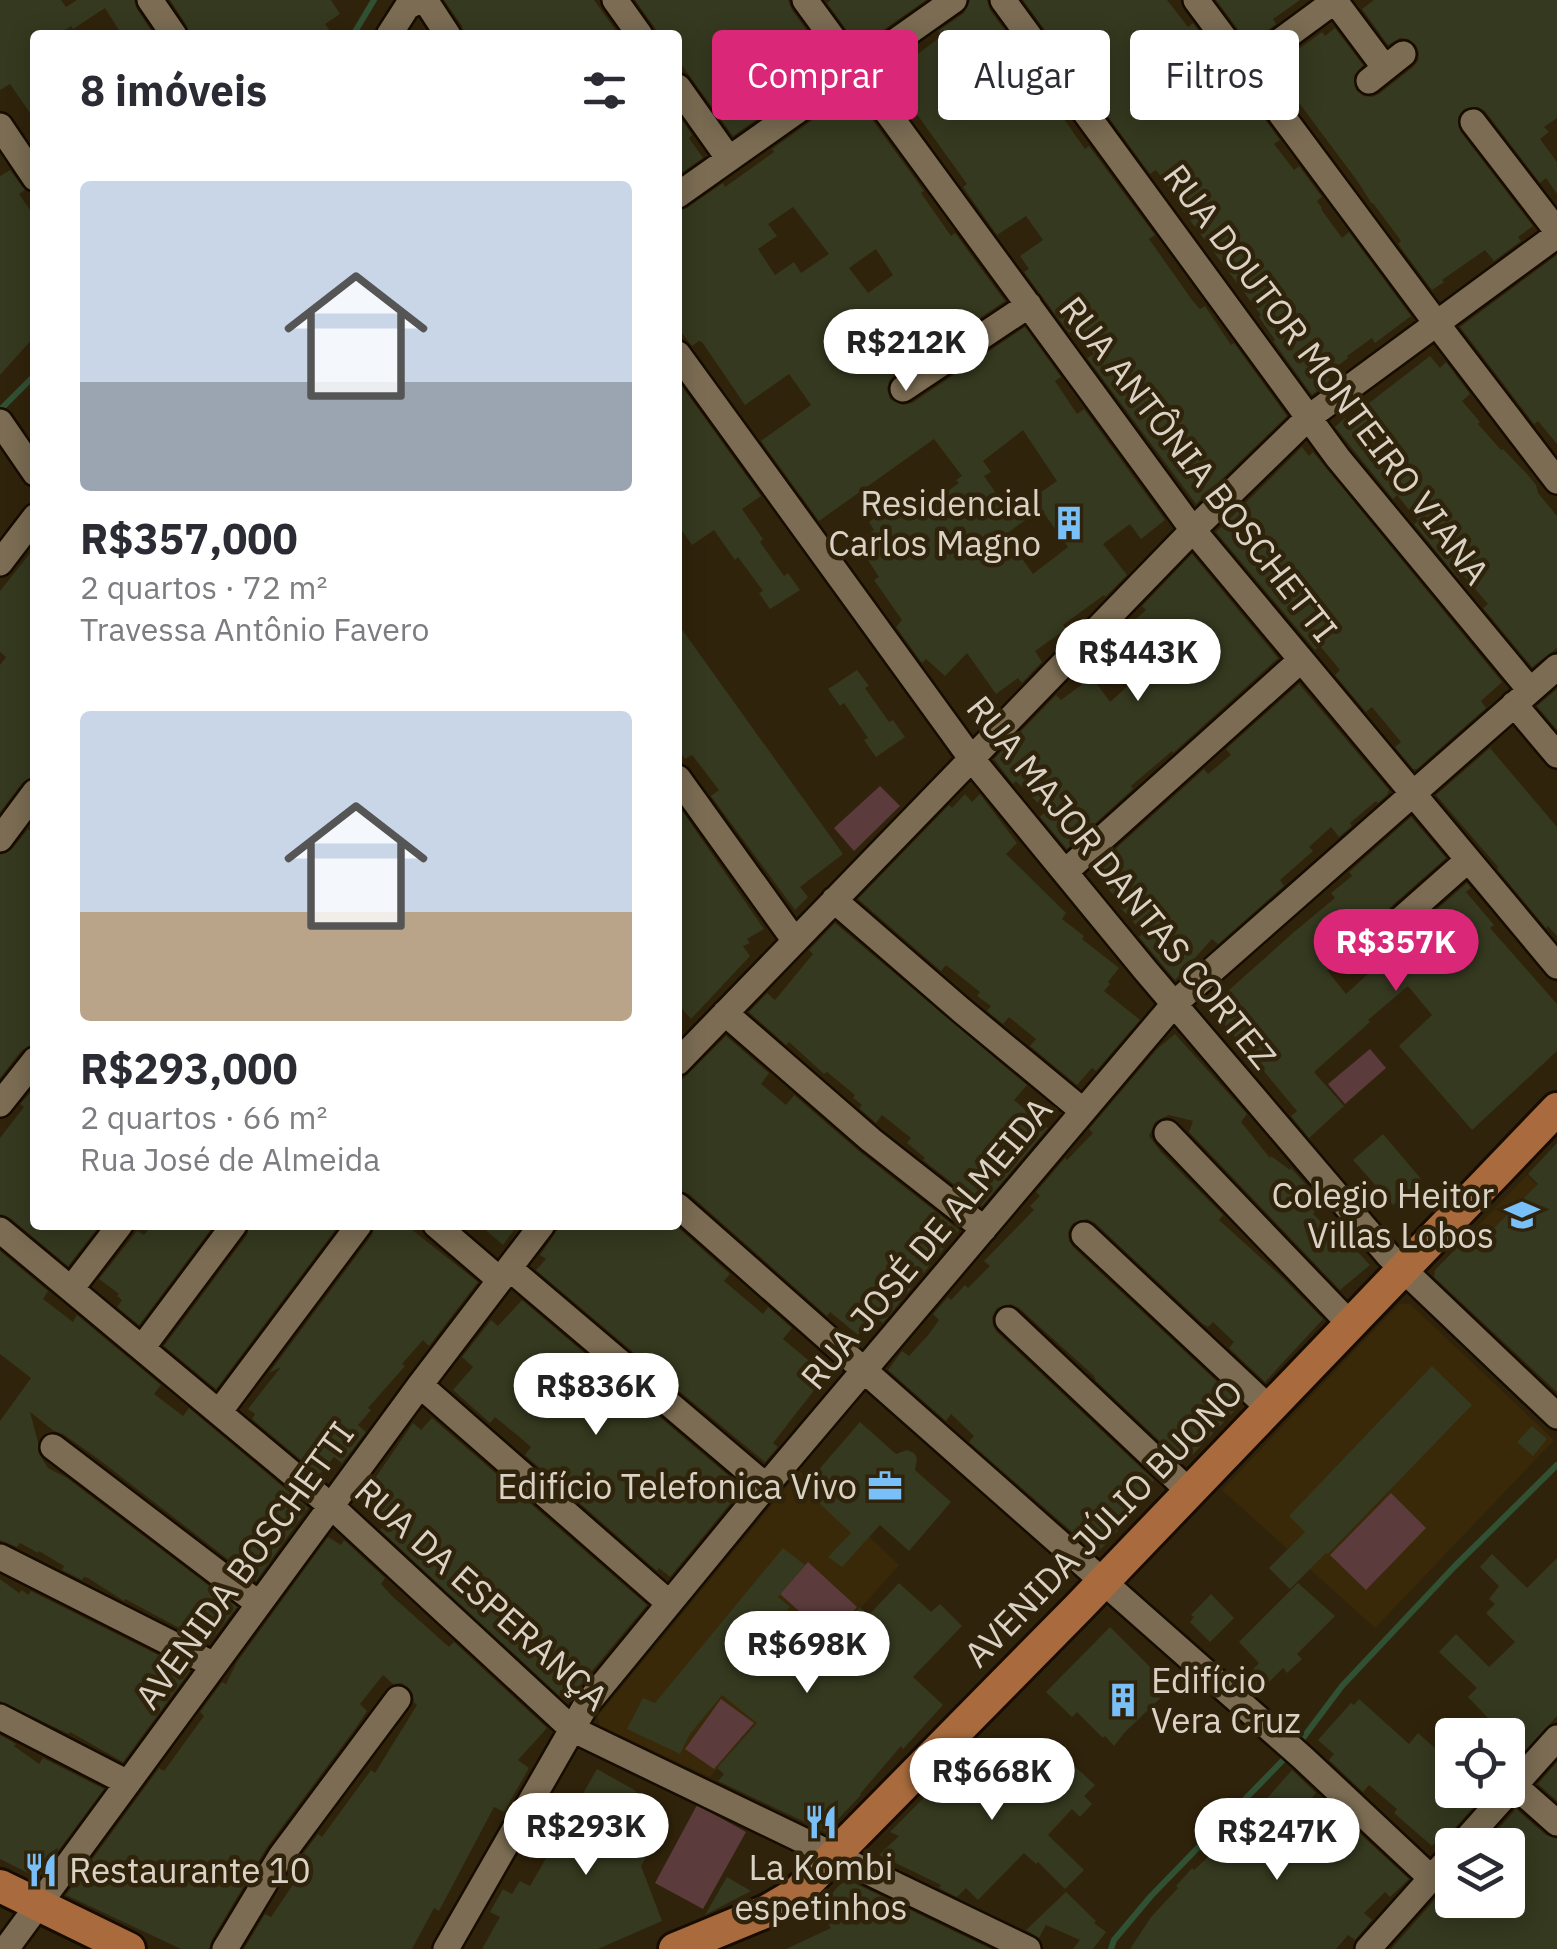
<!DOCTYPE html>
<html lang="pt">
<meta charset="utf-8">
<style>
body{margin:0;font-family:"IBM Plex Sans",sans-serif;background:#f7f7f7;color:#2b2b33;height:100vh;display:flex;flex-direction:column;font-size:38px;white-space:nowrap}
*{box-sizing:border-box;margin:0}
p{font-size:32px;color:#7c7c81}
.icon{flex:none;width:55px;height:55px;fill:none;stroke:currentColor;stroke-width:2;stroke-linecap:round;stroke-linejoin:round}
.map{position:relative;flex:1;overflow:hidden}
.side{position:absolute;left:30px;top:30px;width:652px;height:1200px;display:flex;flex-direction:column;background:#fff;border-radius:10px;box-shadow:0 5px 25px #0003}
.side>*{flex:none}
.guide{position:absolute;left:712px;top:30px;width:692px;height:90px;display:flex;gap:20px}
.controls{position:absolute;left:1435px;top:1718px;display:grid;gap:20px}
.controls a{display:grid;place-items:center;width:90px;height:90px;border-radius:10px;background:#fff;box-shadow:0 5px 25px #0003;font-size:50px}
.price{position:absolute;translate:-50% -85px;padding:0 22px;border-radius:35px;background:#fff;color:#222;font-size:32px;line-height:65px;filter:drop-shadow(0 2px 5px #0008)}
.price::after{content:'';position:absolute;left:50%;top:60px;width:30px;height:22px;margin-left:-15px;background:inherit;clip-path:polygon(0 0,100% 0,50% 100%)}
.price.on{background:#db2777;color:#fff}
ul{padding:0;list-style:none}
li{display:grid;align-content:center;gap:20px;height:530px;padding:0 50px}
li span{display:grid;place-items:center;height:310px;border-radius:10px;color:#555}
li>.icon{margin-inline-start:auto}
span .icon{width:180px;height:180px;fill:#fffc;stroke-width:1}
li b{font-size:42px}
h2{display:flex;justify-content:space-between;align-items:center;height:120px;padding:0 50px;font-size:42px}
.pill{padding:0 35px;border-radius:10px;background:#fff;box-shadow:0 5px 25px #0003;font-size:35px;line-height:90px}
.pill.on{background:#db2777;color:#fff}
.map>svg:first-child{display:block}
.built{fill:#392909}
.green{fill:#5b3b3c}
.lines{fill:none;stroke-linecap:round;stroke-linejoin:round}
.stream{stroke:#315134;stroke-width:6}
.building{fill:#35391f;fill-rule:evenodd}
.minor-casing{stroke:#170c00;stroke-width:30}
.major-casing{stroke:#170c00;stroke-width:38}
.minor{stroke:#7b6c53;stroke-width:25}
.major{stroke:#a96b3d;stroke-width:32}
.labels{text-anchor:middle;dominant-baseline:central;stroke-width:9;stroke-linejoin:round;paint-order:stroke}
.street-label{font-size:35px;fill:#dad2c4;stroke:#30230b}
.poi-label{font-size:35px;fill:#dad2c4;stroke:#30230b;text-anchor:end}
</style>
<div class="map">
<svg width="1557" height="1949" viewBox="0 0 1557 1949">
<rect width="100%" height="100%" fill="#30230b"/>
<path class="built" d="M1527,1175L1557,1205L1527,1271L1478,1226Z
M1399,1304H1410L1554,1440L1375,1628L1222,1490Z
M800,1471L899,1565L710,1777L600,1726L598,1716Z"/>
<path class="green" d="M880,786L900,806L854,851L834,828Z
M1370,1049L1386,1068L1345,1104L1328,1084Z
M1391,1493L1426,1528L1366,1590L1330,1555Z
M808,1562L857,1607L829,1638L780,1594Z
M721,1699L754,1723L714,1769L685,1749Z
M697,1805L746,1832L703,1909L655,1883Z"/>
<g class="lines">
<path class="stream" d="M353,35L374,0
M0,410L35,375
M1297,1746L1342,1686L1454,1567L1557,1465
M1111,1949L1114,1940L1151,1896L1288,1755"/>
</g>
<path class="building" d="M0,0H61L66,7L77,0H134L137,9L154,35H122L105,8L73,29L71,26L58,35H35V120L10,84L0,90Z
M170,0H331L340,14L325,24L333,35H190L187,26Z
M444,0H594L619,35H464L462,26Z
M635,0H788L792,10L826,57L807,71L813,79L733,136L678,60V35H660Z
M831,0H926L859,47L827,3Z
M970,0H987L990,10L1061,107L1057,109L1085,149L1089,146L1155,235L1149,239L1192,300L1200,309L1205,306L1231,345L1234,343L1287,416L1196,504L1087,358L1094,354L1076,328L1069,333L1024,272L1029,269L1020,256L1043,240L1026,216L997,235L963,187L967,184L916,113L912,116L889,87L897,81L887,67L900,58L904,64L942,36L938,31L964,13Z
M1023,0H1167L1188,27L1193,23L1204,38L1199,41L1201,47L1222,74L1227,69L1280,140L1274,144L1294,170L1299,166L1322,197L1317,201L1322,208L1321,209L1342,238L1349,232L1411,316L1375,343L1372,338L1347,356L1348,358L1326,375L1330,380L1312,395L1273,341L1275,340L1259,317L1261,315L1180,207L1182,205L1156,170L1150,174Z
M1216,0H1300L1273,19L1276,24L1249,44Z
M1374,0H1557V118L1544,127L1549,132L1540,139L1557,162V194L1546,178L1540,183L1485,111L1478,107L1464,109L1458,117L1460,131L1533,226L1518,237L1521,241L1494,261L1485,250L1442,280L1444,282L1432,290L1398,244L1401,241L1373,203L1372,204L1358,182L1273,68L1322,32L1325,36L1335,28L1363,65L1354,76L1356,90L1364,96L1372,97L1379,94L1413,67L1418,61L1419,53L1416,45L1408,39L1400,38L1388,45L1362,9Z
M852,92L924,191L921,193L951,236L955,233L1005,301L894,375L889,381L887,389L890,399L903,405L912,403L1025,327L1061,377L1055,381L1077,414L1084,409L1165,520L1141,539L1130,524L1103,544L1127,575L1105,597L1104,595L1063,625L1066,629L1035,651L1042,662L1022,683L1018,678L996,694L967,653L945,676L926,659L922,663L896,627L902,620L874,580L879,577L856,542L874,530L869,522L907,495L918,512L959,483L956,480L962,476L934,439L819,521L761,441L811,405L789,374L745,405L702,342L699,341L692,346L678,328V211L687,208L723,183L725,187L774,152L772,149ZM793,207L829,254L801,273L794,262L775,275L758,249L777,236L768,224ZM876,249L893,275L868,293L849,268ZM1023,430L1057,481L1015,510L1012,506L1007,509L984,476L991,472L983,461ZM1043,512L1068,547L1033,574L1005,535L1032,515L1034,519Z
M678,114L692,135L689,138L703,158L678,175Z
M10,170L25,190L19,194L35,217V336L0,375V176Z
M1557,255V444L1538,421L1534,424L1460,327Z
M1430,356L1440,368L1446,362L1470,394L1462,401L1480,422L1478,424L1501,450L1503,449L1527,474L1536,485L1538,493L1557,516V648L1532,667L1483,608L1488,604L1463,575L1458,578L1414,524L1418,521L1397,495L1393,499L1335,427L1345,418L1347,420Z
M678,381L761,496L742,509L763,539L760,542L784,576L788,573L800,590L770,609L759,593L763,591L738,557L735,560L714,530L692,545L678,525Z
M1302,447L1309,456L1313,452L1502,682L1481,701L1486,708L1417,769H1413L1395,747L1401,742L1372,707L1366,712L1335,675L1340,670L1320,646L1315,650L1216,532Z
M35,547V776L23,782L0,812V665L6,657L0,652V591Z
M1192,554L1278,658L1173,753L1172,751L1131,786L1133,789L1067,849L1040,817L1046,811L1016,781L1013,784L994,759L1056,695L1061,700L1092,677L1110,702L1136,679L1108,648L1137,622L1135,620L1146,610L1142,606Z
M678,624L843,854L800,887L808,897L795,910L711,796L719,790L692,755L685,759L678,749Z
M857,670L869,686L865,688L889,722L893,720L905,737L876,757L864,740L868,738L844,703L840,706L828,689Z
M1299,684L1389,790L1387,795L1378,803L1376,801L1350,823L1352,826L1339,837L1331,827L1309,847L1313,851L1280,880L1284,886L1218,944L1212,939L1175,980L1139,937L1143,933L1117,904L1119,902L1092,870L1204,769L1208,774L1231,755L1226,749Z
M1557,689V730L1537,706Z
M1490,748L1557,827V936L1548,926L1546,928L1497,869L1498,867L1436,795Z
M965,794L972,802L980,794L1017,843L1006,854L1066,913L1062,919L1084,936L1082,939L1119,968L1108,982L1110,984L1104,991L1140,1020L1096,1071L1092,1068L1077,1085L1030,1046L1036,1039L1009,1017L1003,1024L987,1011L991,1006L977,996L980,992L946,965L941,971L858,899L949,805L952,808Z
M678,805L764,929L747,939L750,943L743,946L750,956L691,1019L678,1004Z
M1411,817L1446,858L1345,947L1340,959L1327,970L1346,994L1369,973L1367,971L1467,883L1471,888L1466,892L1494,925L1490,928L1557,1004V1051L1472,1130L1399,1046L1432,1015L1408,986L1368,1020L1370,1022L1314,1072L1344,1106L1309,1138L1291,1116L1297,1111L1210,1007L1294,932L1335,898L1331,893L1352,876L1349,872Z
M28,829L35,835V1044L22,1050L0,1078V855L12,849Z
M835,923L1027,1085L1014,1100L1048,1128L982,1206L923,1160L925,1158L907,1143L911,1138L882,1115L876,1123L859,1108L862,1105L853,1098L855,1095L827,1072L824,1074L789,1042L786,1045L749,1012L767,993L775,1000L813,954L809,950Z
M1175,1034L1247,1114L1241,1122L1270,1158L1271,1156L1290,1170L1291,1168L1307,1186L1301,1193L1319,1206L1313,1214L1335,1236L1339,1232L1370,1265L1340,1290L1189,1132L1193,1121L1169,1115L1155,1122L1149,1136L1161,1152L1223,1215L1219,1220L1284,1279L1323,1319L1265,1382L1229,1348L1234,1342L1213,1322L1208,1327L1203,1324L1095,1223L1087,1219L1073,1223L1068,1232L1069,1241L1073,1247L1241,1404L1184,1464L1096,1381L1094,1376L1019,1308L1011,1304L997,1308L992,1317L993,1326L997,1332L1154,1480L1145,1490L1147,1492L1129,1512L1133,1515L1098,1552L1094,1551L969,1442L974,1436L951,1414L946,1421L888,1370L902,1351L909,1356L929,1334L939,1320L933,1314L948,1297L951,1300L965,1285L968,1288L990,1266L984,1261L1034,1210L1030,1206L1040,1196L1036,1192L1065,1158L1067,1160L1093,1133L1089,1129L1157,1049Z
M726,1036L769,1073L761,1084L786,1105L794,1095L860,1152L959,1230L883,1323L878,1319L873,1325L869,1322L858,1335L830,1312L827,1316L689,1194L678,1190V1084Z
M31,1092L33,1094L35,1092V1225H100L68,1266L10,1218L0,1214V1138L24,1107L20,1104Z
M1383,1134L1422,1180L1393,1205L1353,1160Z
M1557,1143V1392L1434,1277L1435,1270L1478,1226L1487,1235L1538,1184L1528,1174Z
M152,1225H214L139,1325L117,1307L122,1300L117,1296L119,1294L99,1279L137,1231L144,1235Z
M250,1225H339L216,1389L164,1346L247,1235Z
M375,1225H406L478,1282L429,1346L423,1340L402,1364L405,1366L368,1408L371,1410L358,1425L366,1432L342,1463L334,1457L319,1475L252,1419L255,1414L248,1409L281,1367L269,1373L372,1235Z
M480,1225H518L503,1245Z
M561,1225H675L730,1274L724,1281L763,1314L768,1307L792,1328L783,1339L826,1375L773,1443L778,1447L765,1462L678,1390L681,1388L648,1361L646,1363L536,1270L546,1259L540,1255Z
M0,1251L48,1291L43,1299L73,1322L77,1315L161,1385L154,1394L183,1416L189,1408L308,1508L256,1581L97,1458L63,1434L54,1431L30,1412L38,1442V1452L48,1468L67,1478L237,1607L214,1637L191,1620L183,1630L125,1599L124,1601L88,1578L84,1577L82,1580L62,1570L64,1566L39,1551L38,1553L20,1543L17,1547L0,1540V1421L31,1378L0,1354Z
M522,1300L743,1488L670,1577L659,1568L657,1571L525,1455L531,1447L517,1435L495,1417L490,1423L453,1390L473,1367L462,1357L491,1320L498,1326Z
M1432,1366L1472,1405L1328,1554L1326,1553L1290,1589L1269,1568L1305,1532L1289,1516Z
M432,1418L647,1605L566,1702L380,1530L386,1523L360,1500L413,1423L421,1430Z
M860,1422L896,1454L907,1450L914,1453L917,1458L915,1470L951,1502L909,1551L880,1525L842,1567L828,1557L851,1533L803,1488Z
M1532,1426L1547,1439L1533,1456L1517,1442Z
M328,1537L341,1545L344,1540L385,1578L381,1584L393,1597L449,1647L454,1642L547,1728L518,1760L529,1768L504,1812L494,1807L439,1911L434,1908L412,1949H244L265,1914L271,1917L307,1864L299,1859L318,1834L322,1837L371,1770L375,1773L417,1705L414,1702L413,1694L408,1687L401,1683L393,1684L383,1675L360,1704L367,1711L355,1729L267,1847L211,1941L209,1949H181L66,1895L159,1768L164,1771L204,1716L200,1712L222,1682L226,1684L237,1662Z
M783,1548L805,1565L778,1597L790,1607L785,1613L824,1648L860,1607L868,1616L899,1583L931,1612L940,1604L962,1626L913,1677L943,1705L903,1749L901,1746L860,1794L861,1795L826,1832L718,1781L724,1774L717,1768L757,1723L722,1695L690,1734L680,1754L627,1729L643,1698L655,1703Z
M1492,1554L1527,1588L1557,1558V1716L1508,1769V1735H1504L1468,1697L1477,1688L1439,1652L1456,1634L1489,1667L1515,1642L1486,1613L1495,1604L1489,1599L1499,1586L1480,1567Z
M0,1579L19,1593L22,1590L28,1595L31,1591L190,1671L123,1762L70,1732L69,1734L0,1701Z
M1298,1583L1335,1616L1297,1654L1302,1659L1287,1673L1283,1668L1256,1695L1241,1682L1259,1663L1239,1642Z
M1211,1594L1234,1618L1210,1642L1190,1622L1194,1617L1191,1615Z
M1110,1627L1162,1679L1160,1681L1169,1690L1125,1732L1114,1746L1105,1736L1103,1738L1077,1712L1072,1717L1046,1692Z
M1359,1699L1409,1744L1418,1733L1452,1763V1790L1473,1808L1439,1845L1436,1842L1432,1846L1394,1813L1397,1809L1369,1785L1363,1792L1329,1760L1334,1754L1318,1740L1351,1703L1354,1705Z
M0,1735L16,1744L14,1746L39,1764L43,1758L104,1789L38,1878L0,1859Z
M1045,1739L1095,1785L1084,1796L1092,1804L1080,1817L1072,1809L1048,1835L1084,1870L1065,1889L1038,1862L1036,1864L1024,1853L978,1900L966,1888L957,1897L939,1888L941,1885L879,1855L899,1836L890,1832L966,1755L999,1788L1023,1763L1014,1755L1027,1742L1035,1750Z
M1557,1762V1801L1538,1784Z
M597,1769L636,1791L633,1796L666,1816L651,1842L653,1843L650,1848L651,1849L641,1866L662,1921L598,1949H482L500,1917L490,1912L503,1889L512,1894L520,1881L530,1886Z
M1292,1770L1316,1793L1311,1799L1324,1811L1352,1836L1357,1831L1409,1879L1390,1897L1385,1892L1364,1913L1372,1920L1355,1940L1348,1935L1336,1949H1130L1151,1917L1178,1888L1176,1886L1192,1868L1194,1870L1210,1855L1212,1857L1237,1831L1233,1827L1251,1807L1256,1811Z
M1516,1809L1546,1835L1557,1839V1949H1391L1446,1887L1452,1892V1900H1508V1845H1484Z
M727,1877L751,1891L705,1915Z
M845,1879H846L991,1949H786L831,1928L817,1910Z
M1066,1892L1096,1921L1094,1923L1106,1932L1093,1949H1073L1080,1940L1046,1925L1039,1938L1026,1930Z"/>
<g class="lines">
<g class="minor-casing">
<path id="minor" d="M150,0L174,35
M425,0L448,35
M615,0L640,35
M805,0L1193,530L1557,966
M1003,0L1338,458L1530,690
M1196,0L1437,324L1557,481
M1335,1L1385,68
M389,35L407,7L420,0
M1245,67L1336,0
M1369,81L1403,54
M678,87L729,159
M1473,122L1557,231
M0,126L35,178
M678,195L954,0
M678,354L971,758L1146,971L1388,1255L1557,1416
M903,389L1029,305
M0,422L35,473
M0,563L35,517
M1514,704L1557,755
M678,778L795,941
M0,839L35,792
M1065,872L1301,660
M834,900L961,1010L1083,1111
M1356,959L1468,860
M725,1013L871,1140L984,1229
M678,1062L1193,530L1308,418L1557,235
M0,1104L35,1060
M1167,1133L1351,1325
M678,1206L1303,1758L1431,1878
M436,1225L500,1280
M0,1230L331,1506L572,1729L1028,1949
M1084,1235L1270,1409
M509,1268L766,1486
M71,1289L120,1225
M1008,1320L1190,1492
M142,1348L234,1225
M420,1385L669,1603
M219,1412L359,1225
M53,1447L259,1604
M0,1557L214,1665
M0,1717L128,1783
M1515,1786L1557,1823
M1461,1845L1557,1738
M6,1949L420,1385L542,1225
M225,1949L281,1856L398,1699
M446,1949L586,1705L766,1486L1174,1004L1557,667
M1368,1949L1452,1855"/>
</g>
<g class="major-casing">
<path id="major" d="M0,1886L129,1949
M675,1949L767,1911L796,1894L1078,1608L1557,1109"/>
</g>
<use href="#minor" class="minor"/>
<use href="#major" class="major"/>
</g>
<defs>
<g id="building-bare" transform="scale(2.7)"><path d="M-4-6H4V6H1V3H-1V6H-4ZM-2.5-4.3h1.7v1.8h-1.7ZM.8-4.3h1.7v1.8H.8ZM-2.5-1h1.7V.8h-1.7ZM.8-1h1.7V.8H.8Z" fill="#79bff8" stroke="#30230b" stroke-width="2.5" paint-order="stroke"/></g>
<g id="school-bare" transform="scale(2.7)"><path d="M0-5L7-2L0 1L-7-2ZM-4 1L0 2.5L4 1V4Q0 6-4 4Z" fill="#79bff8" stroke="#30230b" stroke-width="2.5" paint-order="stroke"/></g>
<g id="office-bare" transform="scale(2.7)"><path d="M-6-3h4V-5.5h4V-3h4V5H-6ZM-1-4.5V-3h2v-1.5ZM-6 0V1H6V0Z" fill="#79bff8" stroke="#30230b" stroke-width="2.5" paint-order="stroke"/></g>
<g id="restaurant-bare" transform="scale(2.7)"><path d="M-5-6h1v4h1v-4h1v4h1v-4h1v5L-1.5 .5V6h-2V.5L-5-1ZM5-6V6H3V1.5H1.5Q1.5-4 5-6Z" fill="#79bff8" stroke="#30230b" stroke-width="2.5" paint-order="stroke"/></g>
</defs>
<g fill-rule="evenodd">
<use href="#building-bare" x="1069" y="523"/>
<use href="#school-bare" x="1522" y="1215"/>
<use href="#office-bare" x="885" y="1486"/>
<use href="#building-bare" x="1123" y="1700"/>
<use href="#restaurant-bare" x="821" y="1822"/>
<use href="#restaurant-bare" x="41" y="1870"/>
</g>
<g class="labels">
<g class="street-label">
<text transform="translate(1327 374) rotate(53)">RUA DOUTOR MONTEIRO VIANA</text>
<text transform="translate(1199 469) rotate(52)">RUA ANTÔNIA BOSCHETTI</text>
<text transform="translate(1122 882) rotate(51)">RUA MAJOR DANTAS CORTEZ</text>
<text transform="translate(926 1243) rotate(-50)">RUA JOSÉ DE ALMEIDA</text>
<text transform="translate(1103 1523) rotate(-46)">AVENIDA JÚLIO BUONO</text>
<text transform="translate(244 1565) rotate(-54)">AVENIDA BOSCHETTI</text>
<text transform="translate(482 1594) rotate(42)">RUA DA ESPERANÇA</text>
</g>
<g class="poi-label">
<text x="1041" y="503">Residencial<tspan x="1041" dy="40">Carlos Magno</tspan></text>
<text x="1494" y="1195">Colegio Heitor<tspan x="1494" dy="40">Villas Lobos</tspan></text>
<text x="857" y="1486">Edifício Telefonica Vivo</text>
<text x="1151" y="1680" text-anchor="start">Edifício<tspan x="1151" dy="40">Vera Cruz</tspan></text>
<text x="821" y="1867" text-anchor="middle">La Kombi<tspan x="821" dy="40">espetinhos</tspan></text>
<text x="69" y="1870" text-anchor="start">Restaurante 10</text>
</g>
</g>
</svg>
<div class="controls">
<a><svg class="icon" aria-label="locate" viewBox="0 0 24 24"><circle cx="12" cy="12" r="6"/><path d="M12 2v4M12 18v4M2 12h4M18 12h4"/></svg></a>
<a><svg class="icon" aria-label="layers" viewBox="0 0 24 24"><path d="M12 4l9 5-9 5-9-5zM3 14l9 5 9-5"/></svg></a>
</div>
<b class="price" style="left:906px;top:394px">R$212K</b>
<b class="price" style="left:1138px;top:704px">R$443K</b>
<b class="price on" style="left:1396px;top:994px">R$357K</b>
<b class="price" style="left:596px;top:1438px">R$836K</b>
<b class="price" style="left:807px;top:1696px">R$698K</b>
<b class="price" style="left:992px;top:1823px">R$668K</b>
<b class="price" style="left:586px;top:1878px">R$293K</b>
<b class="price" style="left:1277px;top:1883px">R$247K</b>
<div class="guide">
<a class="pill on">Comprar</a>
<a class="pill">Alugar</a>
<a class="pill">Filtros</a>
</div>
<section class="side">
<h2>8 imóveis<svg class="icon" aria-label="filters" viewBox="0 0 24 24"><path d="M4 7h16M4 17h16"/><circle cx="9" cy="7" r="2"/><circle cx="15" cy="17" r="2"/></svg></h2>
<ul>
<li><span style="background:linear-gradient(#c9d6e8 65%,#9aa5b1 0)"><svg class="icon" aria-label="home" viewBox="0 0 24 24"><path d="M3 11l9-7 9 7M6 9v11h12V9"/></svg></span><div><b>R$357,000</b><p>2 quartos · 72 m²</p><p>Travessa Antônio Favero</p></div></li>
<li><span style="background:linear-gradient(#c9d6e8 65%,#b9a48a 0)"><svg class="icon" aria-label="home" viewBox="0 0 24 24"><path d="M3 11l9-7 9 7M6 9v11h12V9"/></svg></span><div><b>R$293,000</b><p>2 quartos · 66 m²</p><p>Rua José de Almeida</p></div></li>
</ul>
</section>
</div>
